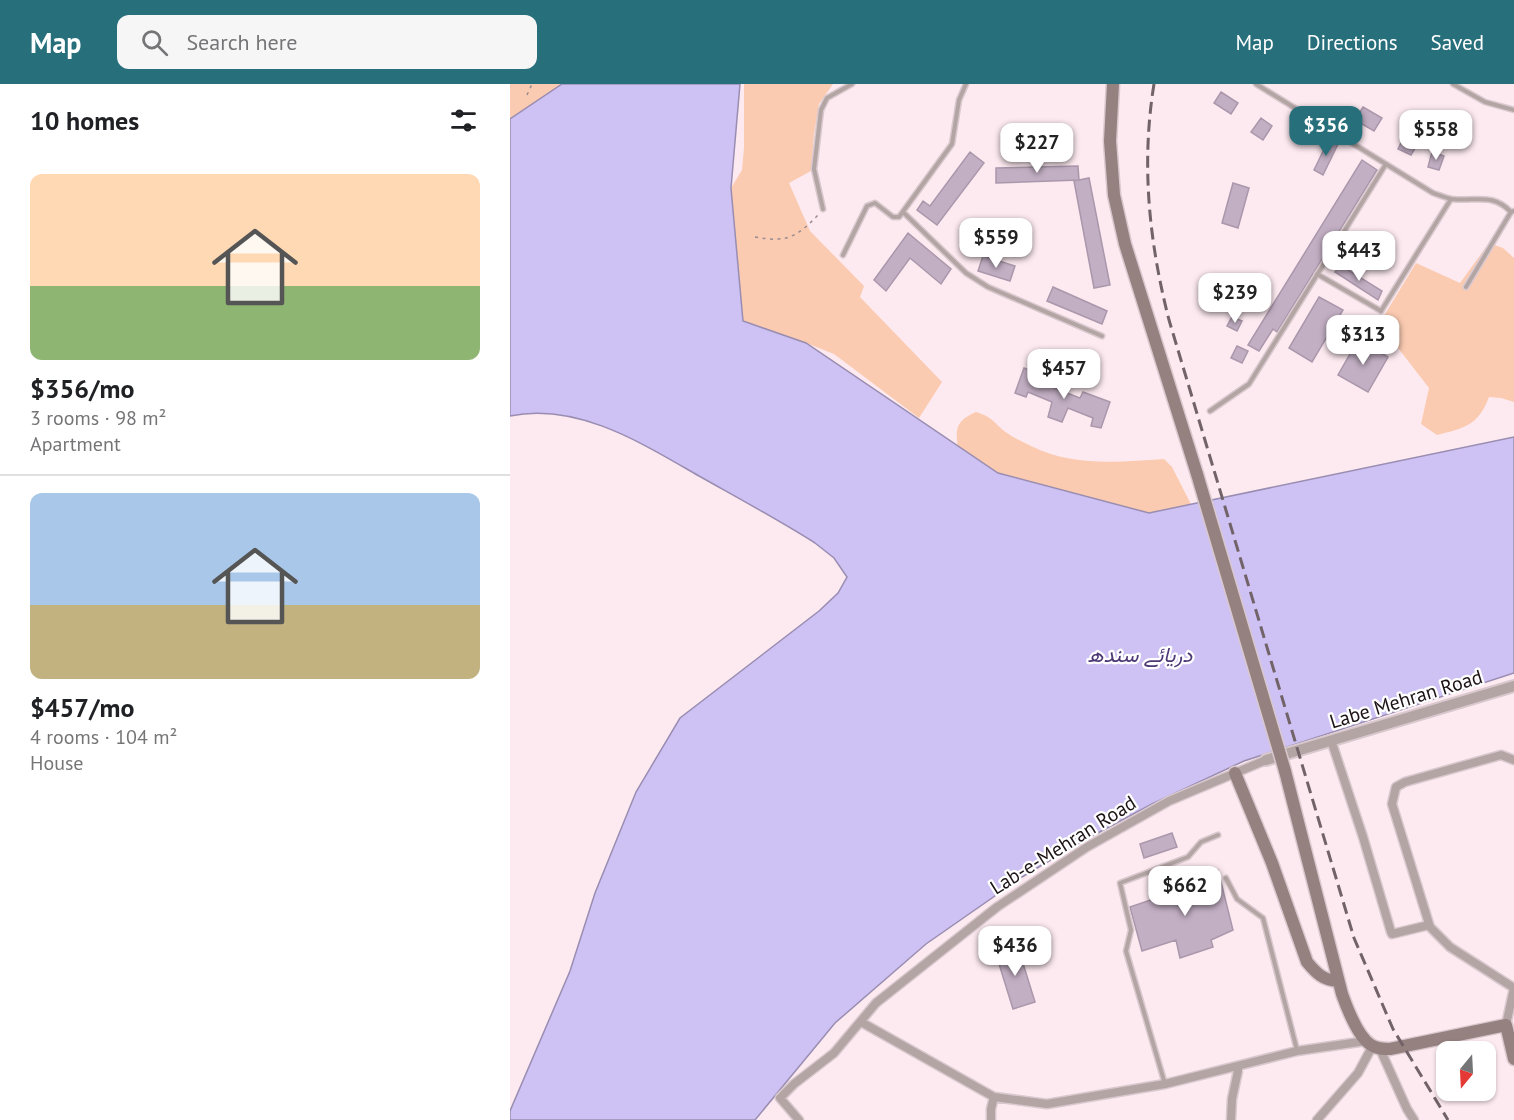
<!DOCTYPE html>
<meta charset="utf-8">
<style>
body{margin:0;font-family:"PT Sans",Vazirmatn,sans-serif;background:#f6f6f6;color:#202124;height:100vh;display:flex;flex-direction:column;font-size:22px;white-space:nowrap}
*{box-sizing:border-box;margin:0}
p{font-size:20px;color:#757577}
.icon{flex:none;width:33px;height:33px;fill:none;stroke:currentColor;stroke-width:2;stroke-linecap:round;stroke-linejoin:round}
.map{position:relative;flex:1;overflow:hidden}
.details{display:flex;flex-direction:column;background:#fff;width:510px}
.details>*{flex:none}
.needle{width:39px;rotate:198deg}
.fabs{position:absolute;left:926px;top:957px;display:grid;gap:12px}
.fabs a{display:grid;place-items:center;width:60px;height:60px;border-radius:12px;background:#fff;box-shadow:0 2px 4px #0004;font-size:30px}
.price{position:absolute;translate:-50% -51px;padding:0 14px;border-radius:12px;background:#fff;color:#222;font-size:20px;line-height:39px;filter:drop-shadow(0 2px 3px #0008)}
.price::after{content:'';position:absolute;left:50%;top:36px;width:18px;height:14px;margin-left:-9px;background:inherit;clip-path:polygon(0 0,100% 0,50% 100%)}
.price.current{background:#286f7c;color:#fff}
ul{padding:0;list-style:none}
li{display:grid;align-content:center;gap:12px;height:318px;padding:0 30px}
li+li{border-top:2px solid #e0e0e0}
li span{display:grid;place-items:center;height:186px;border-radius:12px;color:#555}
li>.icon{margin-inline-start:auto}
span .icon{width:108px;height:108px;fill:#fffc;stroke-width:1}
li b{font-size:26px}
h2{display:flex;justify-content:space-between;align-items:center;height:72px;padding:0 30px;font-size:26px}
header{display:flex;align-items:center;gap:36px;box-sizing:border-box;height:84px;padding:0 30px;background:#286f7c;color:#fff}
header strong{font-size:28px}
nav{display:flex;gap:33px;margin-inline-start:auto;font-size:21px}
.search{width:420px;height:54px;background:#f6f6f6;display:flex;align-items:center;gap:15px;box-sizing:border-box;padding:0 21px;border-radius:12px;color:#757577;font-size:22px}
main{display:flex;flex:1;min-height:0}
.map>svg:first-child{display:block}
.green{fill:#fbcbb1}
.water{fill:#cec1f3;stroke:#998db1;stroke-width:1.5}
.building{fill:#c3afc4;stroke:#aa97ab;stroke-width:1.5}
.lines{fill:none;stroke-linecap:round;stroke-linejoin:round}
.service-casing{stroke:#d9c8ce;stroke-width:7}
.minor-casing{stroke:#d9c8ce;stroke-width:11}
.tertiary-casing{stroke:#d9c8ce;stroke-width:14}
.secondary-casing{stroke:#d9c8ce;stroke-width:15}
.path{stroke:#9a8b91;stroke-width:1.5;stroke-dasharray:3 4.5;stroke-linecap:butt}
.service{stroke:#b3a5a4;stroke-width:4}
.minor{stroke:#b3a5a4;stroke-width:8}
.tertiary{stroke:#b3a5a4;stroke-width:10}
.secondary{stroke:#958180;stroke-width:12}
.rail{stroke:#716368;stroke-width:3;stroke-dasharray:12 6;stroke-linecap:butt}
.secondary-bridge-casing{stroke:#d9c8ce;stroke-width:15;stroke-linecap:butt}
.secondary-bridge{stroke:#958180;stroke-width:12}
.labels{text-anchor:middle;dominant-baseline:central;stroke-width:4.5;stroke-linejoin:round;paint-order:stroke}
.street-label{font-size:20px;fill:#1d1317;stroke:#fff}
.water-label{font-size:21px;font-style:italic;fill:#4d3976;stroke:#fff}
</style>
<header>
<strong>Map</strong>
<div class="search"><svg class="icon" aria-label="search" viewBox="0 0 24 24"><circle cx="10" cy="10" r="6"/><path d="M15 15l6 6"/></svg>Search here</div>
<nav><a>Map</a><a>Directions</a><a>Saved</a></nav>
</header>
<main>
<section class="details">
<h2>10 homes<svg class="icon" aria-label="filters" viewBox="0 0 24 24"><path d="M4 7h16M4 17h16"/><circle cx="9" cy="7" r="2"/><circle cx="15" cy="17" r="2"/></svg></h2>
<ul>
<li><span style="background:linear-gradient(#ffd9b3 60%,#8fb573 0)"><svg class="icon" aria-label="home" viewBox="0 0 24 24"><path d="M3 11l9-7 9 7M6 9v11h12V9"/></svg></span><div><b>$356/mo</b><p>3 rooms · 98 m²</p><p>Apartment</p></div></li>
<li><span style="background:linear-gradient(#a9c7e8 60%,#c2b280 0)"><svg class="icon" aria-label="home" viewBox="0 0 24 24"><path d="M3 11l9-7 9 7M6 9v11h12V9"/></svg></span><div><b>$457/mo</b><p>4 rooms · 104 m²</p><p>House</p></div></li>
</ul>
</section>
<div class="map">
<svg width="1004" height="1036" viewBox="0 0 1004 1036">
<rect width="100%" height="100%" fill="#fdeaf1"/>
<path class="green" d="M0,0H52L0,35Z
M234,0H323L309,20L304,50L301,87L279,99L300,147L354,202L350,213L432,298L409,334L324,270L296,259L245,251L233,237L225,183L221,104L232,86L234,64Z
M979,159L993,164L1004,174V318L991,314L979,313C968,342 954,344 927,351L911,340L919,304L878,251L866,245L906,179L950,199Z
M466,328C485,334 483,339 497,349C504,354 513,358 521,362C563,383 609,378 654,375L662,383L688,434L545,420L449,372C446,349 442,338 466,328Z"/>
<path class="water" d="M52,0H230L221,104L233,237L296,259L488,389L639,429L1004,353V589L734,677L642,720L571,758L512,793L416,860L325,939L245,1036H0V1027L60,887L85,809L126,708L170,634L309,527L328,509L337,493L324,474L305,459C267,435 228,414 189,392C133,360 68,318 0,332V35Z"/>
<path class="building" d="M711,8L728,19L721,30L704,19Z
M853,23L872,34L864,47L845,36Z
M751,34L762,42L753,56L741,48Z
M896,49L910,56L901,71L888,65Z
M819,55L828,60L813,91L804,86Z
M460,68L474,79L427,141L407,126L413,117L420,122Z
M922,68L934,72L929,86L918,83Z
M852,76L867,86L767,248L763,245L749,267L738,261Z
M568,82L569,96L486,99V84Z
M579,94L600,201L584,204L564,97Z
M723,99L739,104L728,144L712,139Z
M398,149L441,185L431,200L400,174L376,207L364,196Z
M473,172L505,182L500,197L468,187Z
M830,181L872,207L868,216L825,188Z
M543,203L597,227L592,240L537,217Z
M809,213L833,226L802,278L779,264Z
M722,233L732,237L727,247L717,242Z
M848,256L878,273L858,308L828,291Z
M727,262L738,267L732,279L721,274Z
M514,284L526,289L523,296L570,314L573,308L600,318L591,344L581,342L583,334L558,324L552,338L538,333L542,318L518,308L516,313L505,309Z
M662,749L667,763L634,774L630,760Z
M708,786L723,846L701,856L703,863L670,874L666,856L632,867L620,823L688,800L685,793Z
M507,860L525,918L503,925L485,867Z"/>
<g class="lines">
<g class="service-casing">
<path id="service" d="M746,0L923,109C929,111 936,114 942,115C965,118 982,108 1001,128L1004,127
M943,0L975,18L1004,26
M313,125L304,85L311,26L317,14L342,0
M393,128L456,189L478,203L592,252
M333,171L357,122L365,119L383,133H389L442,60L449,16L456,0
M807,190L871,227L941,115
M956,203L1001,128
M700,327L739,300L876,80
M716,794L727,815L753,834L787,966
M655,1000L616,867L621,846L610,799L678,773L691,758L708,751"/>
</g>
<g class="minor-casing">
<path id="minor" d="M821,656L853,753L881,848L882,850L919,841
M1004,676L991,671L895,698L886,703L882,720L920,843L940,863L1004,904
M351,938L484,1013L537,1020L655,1000L787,967L856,957
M996,941L1004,904
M870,965L897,1025L904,1036
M289,1036L270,1014L284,1000L324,969L366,919L487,823L577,763L659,717L756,676
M481,1036V1025L484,1013
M721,1036L722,1015L729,982
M807,1036L848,989L862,963"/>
</g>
<g class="tertiary-casing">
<path id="tertiary" d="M756,676L1004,602"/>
</g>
<g class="secondary-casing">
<path id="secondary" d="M603,0L600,57L604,111L615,160L687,390
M775,687L832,910C837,924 848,953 861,961C867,965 873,965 880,965L996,941L1004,975
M725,689L762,779L797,878C807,890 813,896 828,897"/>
</g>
<path class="path" d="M17,11L22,0
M245,153C277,159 287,153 309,130"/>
<use href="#service" class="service"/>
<use href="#minor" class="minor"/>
<use href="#tertiary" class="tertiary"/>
<use href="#secondary" class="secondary"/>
<path class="rail" d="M644,0C631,80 639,158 659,236L844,854L883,945L938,1036"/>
<g class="secondary-bridge-casing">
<path id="secondary-bridge" d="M687,390L775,687"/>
</g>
<use href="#secondary-bridge" class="secondary-bridge"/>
</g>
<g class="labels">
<g class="street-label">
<text transform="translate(896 615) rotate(-17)">Labe Mehran Road</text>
<text transform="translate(553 761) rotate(-32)">Lab-e-Mehran Road</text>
</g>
<g class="water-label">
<text x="630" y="570">دریائے سندھ</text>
</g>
</g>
</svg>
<div class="fabs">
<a><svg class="needle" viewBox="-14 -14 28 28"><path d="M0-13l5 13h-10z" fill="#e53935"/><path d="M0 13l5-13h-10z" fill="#757577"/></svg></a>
</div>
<b class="price current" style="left:816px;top:73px">$356</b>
<b class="price" style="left:926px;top:77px">$558</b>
<b class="price" style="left:527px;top:90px">$227</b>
<b class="price" style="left:486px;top:185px">$559</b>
<b class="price" style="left:849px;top:198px">$443</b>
<b class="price" style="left:725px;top:240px">$239</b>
<b class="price" style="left:853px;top:282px">$313</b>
<b class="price" style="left:554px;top:316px">$457</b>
<b class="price" style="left:675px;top:833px">$662</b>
<b class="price" style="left:505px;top:893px">$436</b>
</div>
</main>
